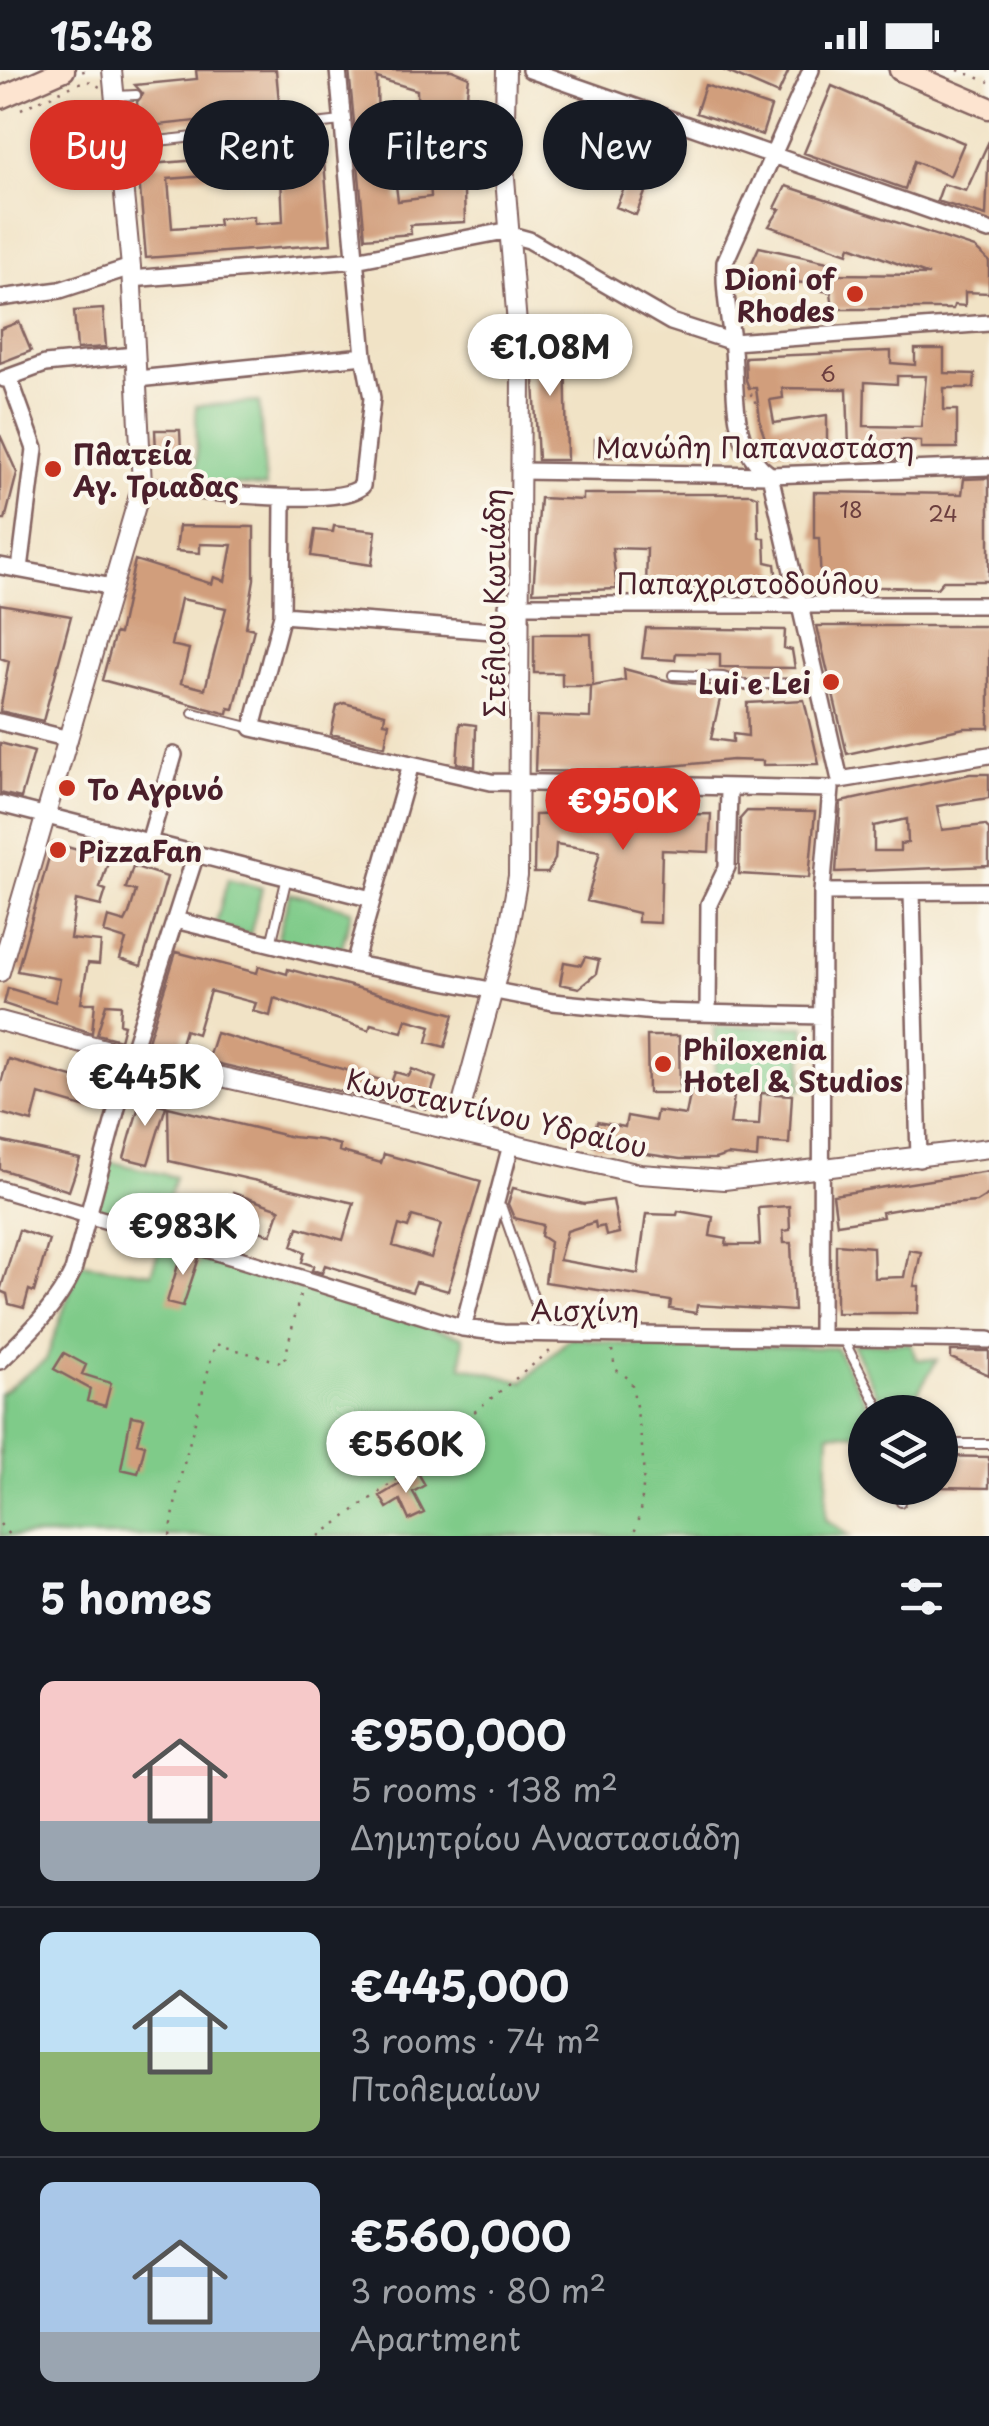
<!DOCTYPE html>
<meta charset="utf-8">
<style>
body{margin:0;font-family:"Playpen Sans",sans-serif;background:#20242c;color:#f1f3f6;height:100vh;display:flex;flex-direction:column;font-size:38px;white-space:nowrap}
*{box-sizing:border-box;margin:0}
p{font-size:32px;color:#9ea1a6}
.icon{flex:none;width:55px;height:55px;fill:none;stroke:currentColor;stroke-width:2;stroke-linecap:round;stroke-linejoin:round}
.map{position:relative;height:1466px;overflow:hidden}
.drawer{display:flex;flex-direction:column;background:#171b24;flex:1}
.drawer>*{flex:none}
.banner{position:absolute;left:30px;top:30px;width:930px;height:90px;display:flex;gap:20px}
.fabs{position:absolute;left:848px;top:1325px;display:grid;gap:20px}
.fabs a{display:grid;place-items:center;width:110px;height:110px;border-radius:50%;background:#171b24;box-shadow:0 2px 8px #0004;font-size:50px}
.price{position:absolute;translate:-50% -85px;padding:0 22px;border-radius:35px;background:#fff;color:#222;font-size:32px;line-height:65px;filter:drop-shadow(0 2px 5px #0008)}
.price::after{content:'';position:absolute;left:50%;top:60px;width:30px;height:22px;margin-left:-15px;background:inherit;clip-path:polygon(0 0,100% 0,50% 100%)}
.price.current{background:#d93025;color:#fff}
ul{padding:0;list-style:none}
li{display:flex;align-items:center;gap:30px;height:250px;padding:0 40px}
li+li{border-top:2px solid #363941}
li span{display:grid;place-items:center;flex:none;width:280px;height:200px;border-radius:15px;color:#555}
li>.icon{margin-inline-start:auto}
span .icon{width:120px;height:120px;fill:#fffc;stroke-width:1}
li b{font-size:42px}
h2{display:flex;justify-content:space-between;align-items:center;height:120px;padding:0 40px;font-size:42px}
.chip{padding:0 35px;border-radius:45px;background:#171b24;box-shadow:0 2px 8px #0004;font-size:35px;line-height:90px}
.chip.current{background:#d93025;color:#fff}
.status{display:flex;justify-content:space-between;align-items:center;height:70px;padding:0 50px;background:#171b24;direction:ltr}
.status svg{height:28px;fill:currentColor}
.map>svg:first-child{display:block}
.green{fill:#7fcb89;stroke:#64755a;stroke-width:2.5}
.building{fill:#d19e7b;fill-rule:evenodd}
.lines{fill:none;stroke-linecap:round;stroke-linejoin:round}
.service-casing{stroke:#846461;stroke-width:12}
.minor-casing{stroke:#846461;stroke-width:20}
.tertiary-casing{stroke:#846461;stroke-width:22}
.secondary-casing{stroke:#846461;stroke-width:25}
.path{stroke:#846461;stroke-width:2.5;stroke-dasharray:2.5 8;stroke-linecap:butt}
.service{stroke:#fff;stroke-width:8}
.minor{stroke:#fff;stroke-width:15}
.tertiary{stroke:#fff;stroke-width:18}
.secondary{stroke:#fde4d0;stroke-width:20}
.poi-dot{fill:#c8321e;stroke:#fbf7ec;stroke-width:4}
.labels{text-anchor:middle;dominant-baseline:central;stroke-width:8;stroke-linejoin:round;paint-order:stroke}
.number-label{font-size:22px;fill:#6c3f3f}
.poi-label{font-size:28px;font-weight:bold;fill:#4a1f2b;stroke:#fbf7ec;text-anchor:start}
.street-label{font-size:28px;fill:#4a1f2b;stroke:#fbf7ec}
</style>
<div class="status"><b>15:48</b><svg viewBox="0 0 49 12"><path d="M0 12V9h3v3zM5 12V6h3v6zM10 12V3h3v9zM15 12V0h3v12zM26 1h20v11H26zM47 4h2v5h-2z"/></svg></div>
<div class="map">
<svg width="989" height="1466" viewBox="0 0 989 1466">
<rect width="100%" height="100%" fill="#fbf7ec"/>
<filter id="ink" filterUnits="userSpaceOnUse"><feTurbulence type="fractalNoise" baseFrequency=".01" numOctaves="2"/><feDisplacementMap in="SourceGraphic" scale="20" xChannelSelector="R" yChannelSelector="G"/><feConvolveMatrix kernelMatrix="1 2 1 2 8 2 1 2 1" color-interpolation-filters="sRGB"/></filter>
<filter id="wash" filterUnits="userSpaceOnUse"><feTurbulence type="fractalNoise" baseFrequency=".0048" numOctaves="4" result="noise"/><feDisplacementMap in="SourceGraphic" scale="40" xChannelSelector="R" yChannelSelector="G"/><feGaussianBlur stdDeviation="2.25" result="paint"/><feColorMatrix in="noise" values="0 0 0 0 0 0 0 0 0 0 0 0 0 0 0 0 0 1.4 0 .05"/><feComposite in="paint" operator="in"/></filter>
<g filter="url(#wash)">
<rect width="100%" height="100%" fill="#f1e3c6"/>
<path class="green" d="M259,332L266,417L197,412L196,336Z
M228,809L262,818L250,865L215,856Z
M290,823L352,840L338,891L276,874Z
M805,956L801,1020L715,1015L714,957Z
M108,1091L175,1107L160,1159L94,1141Z
M160,1177L463,1267L462,1296L523,1312L571,1267L621,1274L836,1278L871,1342H865V1364L829,1363L826,1449L850,1466H0V1324L46,1290L80,1193L151,1203Z
M911,1273L916,1289L937,1290L906,1342H886L852,1274Z"/>
<g id="blocks">
<path class="building" d="M196,0H276L280,42L140,57L137,32L143,24L135,15L197,9Z
M349,0H452L469,7L462,65L465,152L410,155L411,164L365,168ZM377,8L417,20L418,57H426L431,127L398,131L390,69L378,71Z
M723,0H789L778,24Z
M705,15L771,37L762,65L696,43Z
M832,16L964,73L950,106L914,91L905,119L804,83Z
M569,53L573,60L595,66L585,101L563,95L567,84L562,83L557,60Z
M989,71L986,146L937,131L943,114L966,121Z
M323,80L331,174L146,188L138,95ZM269,101L268,108L281,107L283,152L254,154V146L218,149L219,155L172,158L168,109Z
M640,80L659,88L636,145L616,137Z
M786,116L975,178L989,191V223L965,222V236L954,235L953,239H833L831,222L815,220L816,214L745,208L759,177L832,193L831,204L929,205L850,176L848,183L769,156L780,139L775,138Z
M103,239L106,277L77,279L74,241Z
M19,252L31,281L0,293V259Z
M532,271H565L567,390H538Z
M915,279H944V303L975,304L974,318H944V340H957V378H921V371L901,370L900,389L879,390L880,379H849L847,319L782,318L783,328L770,330L774,353L827,345V382L769,380L761,357L756,318H749L746,310L745,287L891,281V293L915,295ZM897,306H926L921,357L864,356L865,312L897,314Z
M155,360H180L181,382H156Z
M0,365L17,403L5,450H0Z
M624,368L623,387H595V369Z
M989,408V511H943L937,518L821,516L819,468H814V422L962,424L964,409Z
M583,424H751L758,427L759,468H765L766,492L775,494L777,512L773,517L646,519L647,479L612,478L617,519L533,522L540,428L583,430Z
M179,456L254,457V509L246,557L254,559L234,639L229,638L228,644L102,610L115,563L119,564L135,490L212,514L214,507L225,511L232,475L200,474V483L176,481ZM181,529L226,538L205,619L181,613L189,579L171,575Z
M334,456L376,461L372,495L311,486L315,460L333,462Z
M0,534L71,546L43,651L0,641L9,591L0,588Z
M817,556H989V658H964L847,684Z
M646,558L785,560L784,578L792,580L795,598L720,597V584L676,583L675,590L642,588Z
M534,564H591L593,616L625,610L624,599L673,612L723,616L711,669L733,672V664L748,666L747,633L804,630L819,694L763,695V691L732,690L609,702L535,701L537,646L590,648L591,616H562V603H534Z
M344,633L385,644L384,652L389,653L385,676L331,664L337,636Z
M460,653L476,655L475,697L457,693Z
M0,673L34,682L21,728L0,723Z
M970,704H989V728L937,736L942,760L985,755L989,759V796L836,802L841,732ZM907,749L908,773L900,774V781H874V756Z
M747,741L815,742L809,808L739,804L740,749Z
M603,743L647,751V745L711,744L709,782L662,780L660,853L638,852V843L587,831L600,781L556,774L555,789L548,803H534L535,745Z
M53,773L109,789L100,818L106,820L101,836L76,830L70,869L101,872L99,894L88,893L81,933H95L92,963L4,934L8,918L55,932L60,909L17,901Z
M133,796L167,807L141,896L120,889L126,870L104,863L108,847L125,852L129,844L136,821L126,818Z
M176,882L257,903L259,896L287,904L288,899L454,944L445,977L427,972L431,956L406,949L402,962L371,954L369,960L274,928L270,946L253,941L256,933L210,921L197,964L185,960L178,984L146,977Z
M585,887L599,890L596,904L579,918L560,914L564,892L581,895Z
M106,934L121,935L120,954L124,955L120,970L97,964Z
M216,963L391,1013L395,1002L409,1006L412,999L436,1008L426,1039L387,1028L386,1032L207,991Z
M647,966H679L680,1023H648Z
M8,989L97,1014L90,1039L39,1024L32,1052L0,1043V1016Z
M691,1020L734,1026L730,1054L759,1055L761,1023L792,1025L789,1074L758,1072L757,1088L727,1085L715,1089H680L593,1076L597,1052L625,1057L627,1046L655,1051L657,1041L686,1045Z
M143,1022L158,1026L159,1034L166,1036L148,1094L124,1088Z
M168,1037L292,1067L321,1070L340,1075L339,1081L381,1093L384,1084L481,1111L448,1221L416,1212L412,1222L325,1195L322,1203L312,1200L314,1196L302,1192L305,1182L292,1176L298,1157L343,1170L354,1133L169,1091ZM412,1146L441,1154L431,1188L393,1176L399,1155L408,1158Z
M0,1071L80,1089L69,1121L0,1099Z
M989,1101V1124L976,1132L911,1137L882,1142L883,1147L837,1154L833,1125Z
M513,1118L584,1134L613,1130L619,1163L606,1166L604,1156L596,1158L595,1152L567,1161L559,1190L638,1204L646,1144L677,1145L678,1141L713,1147L710,1166L727,1169L726,1175H760L758,1138L789,1136L790,1160L783,1161L784,1173H791L794,1241L697,1235L696,1243L670,1239L671,1231L545,1212L550,1172L541,1166L543,1155L514,1148L508,1134Z
M233,1123L280,1139L271,1165L244,1156L238,1177L196,1164L186,1168L193,1140L224,1150Z
M19,1160L49,1170L34,1222L29,1220L24,1238L9,1234L7,1224L0,1221Z
M836,1174L873,1177L874,1208L904,1207L909,1180L921,1182L914,1216H919L918,1243H836Z
M183,1178L199,1188L183,1236L167,1232Z
M951,1281H989V1305L951,1288Z
M64,1283L86,1295L82,1304L111,1313L105,1336L87,1331L90,1319L54,1299Z
M131,1346L144,1348L137,1373L145,1375L138,1403L121,1399Z
M940,1386L989,1387V1418L940,1417Z
M418,1403L425,1415L413,1422L424,1443L409,1450L400,1430L387,1438L380,1426Z"/>
</g>
</g>
<g filter="url(#ink)">
<use href="#blocks" fill-opacity="0" stroke="#846461" stroke-width="2.5"/>
<g class="lines">
<g class="service-casing">
<path id="service" d="M116,26L136,25
M121,75L342,51
M673,605L723,607L745,615L817,612
M193,643L252,658
M271,874L287,807
M502,1138L545,1261
M842,1267L881,1342
M940,1374H989
M900,1418L901,1432"/>
</g>
<g class="minor-casing">
<path id="minor" d="M530,0L989,161
M131,209L355,190L500,162L529,170L671,252L733,272L989,253
M0,228L60,220L131,197
M9,307L35,379L20,499
M4,309L45,294L135,285
M137,309L364,286
M521,401L770,405L989,397
M770,405C726,374 738,315 732,269C728,242 724,219 725,192L811,0
M770,405L840,710
M142,415C179,419 339,440 362,416L372,328L364,286L338,0
M283,428L282,545L252,658L491,712L831,719
M0,496L113,517
M507,535H989
M282,545L519,563
M0,652L69,669
M840,710L989,685
M0,734L372,829
M149,772L174,685
M822,822L989,821
M912,823L919,1089
M175,850L354,894L553,932L655,942L822,946
M354,894L411,694
M708,942L709,834L727,797L729,720
M0,1119L175,1171
M194,1175L463,1258L503,1263L989,1270
M463,1258L511,1075
M821,1266L822,822L831,719
M0,1291C29,1263 56,1238 73,1201L131,986L196,784"/>
</g>
<g class="tertiary-casing">
<path id="tertiary" d="M0,902L142,415L131,197L112,0
M0,951L131,986L640,1104L724,1110L989,1078
M455,1060L507,869L518,806L521,303L504,96L506,0"/>
</g>
<g class="secondary-casing">
<path id="secondary" d="M900,0L989,38
M0,28L64,0"/>
</g>
<path class="path" d="M83,0L86,9
M958,0L989,12
M21,39L86,10L100,17
M750,325L754,324L756,339
M612,1280L615,1299L631,1310C641,1362 652,1414 633,1466
M0,1454L10,1466
M170,1466L178,1417L215,1274L284,1293L301,1220
M319,1466L433,1383L453,1359L555,1277"/>
<use href="#service" class="service"/>
<use href="#minor" class="minor"/>
<use href="#tertiary" class="tertiary"/>
<use href="#secondary" class="secondary"/>
</g>
</g>
<g class="poi-dot">
<circle cx="855" cy="224" r="10"/>
<circle cx="53" cy="399" r="10"/>
<circle cx="831" cy="612" r="10"/>
<circle cx="67" cy="718" r="10"/>
<circle cx="58" cy="780" r="10"/>
<circle cx="663" cy="994" r="10"/>
</g>
<g class="labels">
<g class="number-label">
<text x="828" y="302">6</text>
<text x="851" y="438">18</text>
<text x="943" y="442">24</text>
</g>
<g class="poi-label">
<text x="835" y="208" text-anchor="end">Dioni of<tspan x="835" dy="32">Rhodes</tspan></text>
<text x="73" y="383">Πλατεία<tspan x="73" dy="32">Αγ. Τριαδας</tspan></text>
<text x="811" y="612" text-anchor="end">Lui e Lei</text>
<text x="87" y="718">Το Αγρινό</text>
<text x="78" y="780">PizzaFan</text>
<text x="683" y="978">Philoxenia<tspan x="683" dy="32">Hotel &amp; Studios</tspan></text>
</g>
<g class="street-label">
<text x="755" y="376">Μανώλη Παπαναστάση</text>
<text x="748" y="512">Παπαχριστοδούλου</text>
<text transform="translate(493 533) rotate(-90)">Στέλιου Κωτιάδη</text>
<text transform="translate(497 1042) rotate(13)">Κωνσταντίνου Υδραίου</text>
<text x="585" y="1239">Αισχίνη</text>
</g>
</g>
</svg>
<div class="fabs">
<a><svg class="icon" aria-label="layers" viewBox="0 0 24 24"><path d="M12 4l9 5-9 5-9-5zM3 14l9 5 9-5"/></svg></a>
</div>
<b class="price" style="left:550px;top:329px">€1.08M</b>
<b class="price current" style="left:623px;top:783px">€950K</b>
<b class="price" style="left:145px;top:1059px">€445K</b>
<b class="price" style="left:183px;top:1208px">€983K</b>
<b class="price" style="left:406px;top:1426px">€560K</b>
<div class="banner">
<a class="chip current">Buy</a>
<a class="chip">Rent</a>
<a class="chip">Filters</a>
<a class="chip">New</a>
</div>
</div>
<section class="drawer">
<h2>5 homes<svg class="icon" aria-label="filters" viewBox="0 0 24 24"><path d="M4 7h16M4 17h16"/><circle cx="9" cy="7" r="2"/><circle cx="15" cy="17" r="2"/></svg></h2>
<ul>
<li><span style="background:linear-gradient(#f6c9c9 70%,#9aa5b1 0)"><svg class="icon" aria-label="home" viewBox="0 0 24 24"><path d="M3 11l9-7 9 7M6 9v11h12V9"/></svg></span><div><b>€950,000</b><p>5 rooms · 138 m²</p><p>Δημητρίου Αναστασιάδη</p></div></li>
<li><span style="background:linear-gradient(#bfe0f5 60%,#8fb573 0)"><svg class="icon" aria-label="home" viewBox="0 0 24 24"><path d="M3 11l9-7 9 7M6 9v11h12V9"/></svg></span><div><b>€445,000</b><p>3 rooms · 74 m²</p><p>Πτολεμαίων</p></div></li>
<li><span style="background:linear-gradient(#a9c7e8 75%,#9aa5b1 0)"><svg class="icon" aria-label="home" viewBox="0 0 24 24"><path d="M3 11l9-7 9 7M6 9v11h12V9"/></svg></span><div><b>€560,000</b><p>3 rooms · 80 m²</p><p>Apartment</p></div></li>
</ul>
</section>
